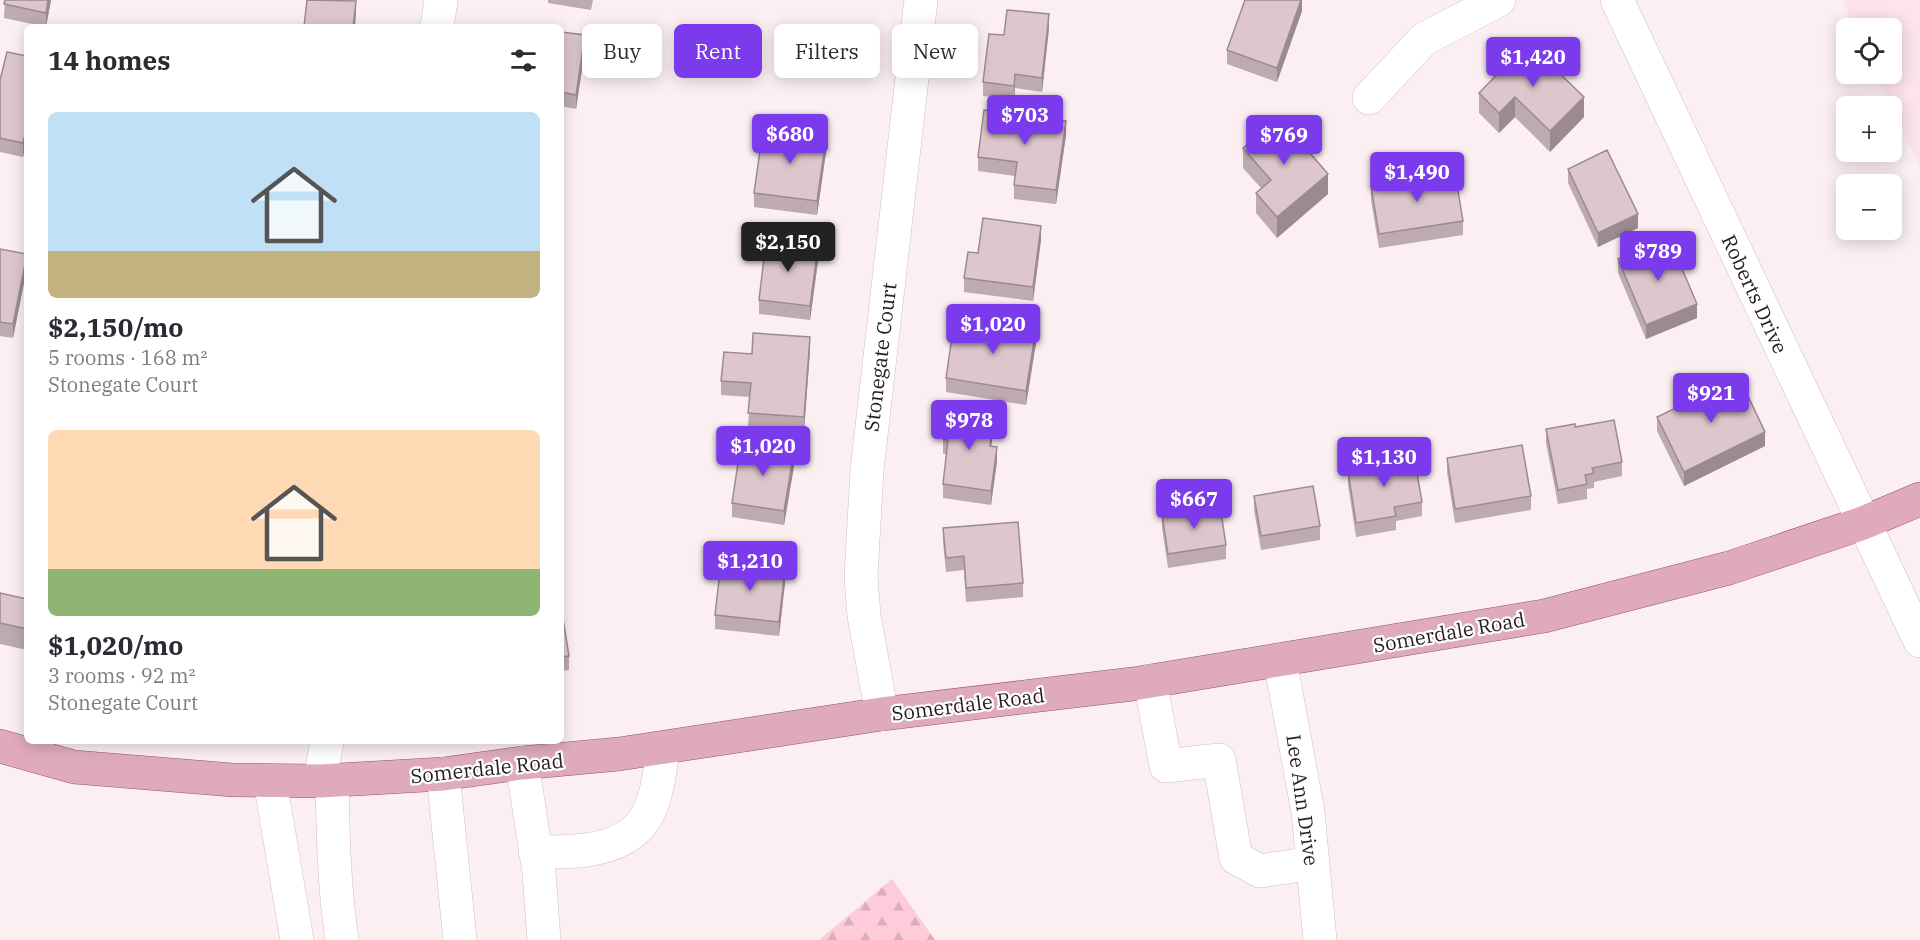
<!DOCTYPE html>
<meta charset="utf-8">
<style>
body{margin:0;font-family:"IBM Plex Serif",serif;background:#f7f7f7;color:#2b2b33;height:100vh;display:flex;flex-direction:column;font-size:22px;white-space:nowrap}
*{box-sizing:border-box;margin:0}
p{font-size:20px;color:#7c7c81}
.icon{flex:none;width:33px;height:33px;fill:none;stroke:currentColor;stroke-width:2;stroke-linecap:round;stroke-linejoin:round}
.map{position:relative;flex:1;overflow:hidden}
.drawer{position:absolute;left:24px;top:24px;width:540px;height:720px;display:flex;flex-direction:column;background:#fff;border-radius:9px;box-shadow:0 3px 15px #0003}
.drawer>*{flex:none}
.banner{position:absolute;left:582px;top:24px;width:570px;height:54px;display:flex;gap:12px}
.tools{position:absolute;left:1836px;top:18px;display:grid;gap:12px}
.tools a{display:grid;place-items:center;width:66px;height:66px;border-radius:9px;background:#fff;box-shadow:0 3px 15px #0003;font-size:30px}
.price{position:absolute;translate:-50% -51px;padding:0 14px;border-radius:6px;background:#7c3aed;color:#fff;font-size:20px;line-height:39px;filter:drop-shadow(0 2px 3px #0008)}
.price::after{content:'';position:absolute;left:50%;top:36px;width:18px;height:14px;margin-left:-9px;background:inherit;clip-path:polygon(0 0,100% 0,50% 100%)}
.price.selected{background:#222;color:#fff}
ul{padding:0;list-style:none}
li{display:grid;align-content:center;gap:12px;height:318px;padding:0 24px}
li span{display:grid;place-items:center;height:186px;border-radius:9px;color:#555}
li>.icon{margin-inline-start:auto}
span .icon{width:108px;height:108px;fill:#fffc;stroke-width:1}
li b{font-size:26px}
h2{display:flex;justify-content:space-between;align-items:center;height:72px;padding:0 24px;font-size:26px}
.chip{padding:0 21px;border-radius:9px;background:#fff;box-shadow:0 3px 15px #0003;font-size:21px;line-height:54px}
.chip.selected{background:#7c3aed;color:#fff}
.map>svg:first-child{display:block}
.built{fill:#fde4eb}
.forest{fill:url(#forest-firs)}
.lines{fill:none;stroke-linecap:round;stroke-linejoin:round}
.minor-casing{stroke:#d3bdc4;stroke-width:34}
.major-casing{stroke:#92546a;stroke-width:34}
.minor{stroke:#fff;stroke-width:33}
.major{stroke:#e0aabe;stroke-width:33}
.wall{fill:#beabb0}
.shaded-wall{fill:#9b8b90}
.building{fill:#ddc7cd;stroke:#9b8b90;stroke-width:1.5}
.labels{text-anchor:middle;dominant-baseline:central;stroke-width:4.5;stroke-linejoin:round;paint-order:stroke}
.street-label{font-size:20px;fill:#251d1f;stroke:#fff}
</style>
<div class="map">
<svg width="1920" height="940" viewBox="0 0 1920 940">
<defs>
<pattern id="forest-firs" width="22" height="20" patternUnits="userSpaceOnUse" patternTransform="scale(1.5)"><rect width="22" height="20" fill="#fecbdb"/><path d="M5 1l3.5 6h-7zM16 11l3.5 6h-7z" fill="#daaebc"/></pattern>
</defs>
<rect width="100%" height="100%" fill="#fceff2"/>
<path class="built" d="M1842,0H1920V168L1876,74H1892V28H1855Z"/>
<path class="forest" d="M892,879L935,940H819Z"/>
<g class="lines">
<g class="minor-casing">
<path id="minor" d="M1617,0L1920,641
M437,27L441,0
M1369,98L1424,39L1499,0
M1280,660L1308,812L1320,940
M1150,681L1166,766L1219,760L1236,858L1260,871L1313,863
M882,714L864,616L861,576L867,470L921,0
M522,763L539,872L544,940
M443,774L460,940
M332,780C333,834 334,887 342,940
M270,781L297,940
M320,781L327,741
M535,851C552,853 569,852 586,850C651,841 656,804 663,748"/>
</g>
<g class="major-casing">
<path id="major" d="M0,746L74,767L233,780L320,781L443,774L522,763L619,754L882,714L1133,684L1544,616L1729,568L1863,523L1920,499"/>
</g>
<use href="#minor" class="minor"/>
<use href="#major" class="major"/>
</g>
<path class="wall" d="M5,0H51L46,27L4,18Z
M548,0H593L591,10L548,3Z
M1302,0V11L1277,82L1227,64V50Z
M1049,28L1042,92L1015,88L1014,100L983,96V82L1004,35Z
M561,32L585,49L576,109L561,106Z
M1528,43L1584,117L1550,152L1515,117L1499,133L1479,113V93Z
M27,56V140L23,157L0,152V80Z
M1066,135L1056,204L1014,199V185L1015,176L978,171V157Z
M1243,148L1328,194L1277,238L1256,213V193L1261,188L1243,168Z
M826,152L817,215L754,207V193Z
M1568,169L1638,228L1598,247L1568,183Z
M1371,186L1463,221V235L1379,248L1371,200Z
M1041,240L1033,301L964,292V278L978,253Z
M0,249L27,268L13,338L0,336Z
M1618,259L1697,318L1646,339L1618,273Z
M818,261L810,320L759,314V300Z
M967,339L1036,343L1026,405L946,392V378Z
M810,351L804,431L748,427L750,397L721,395V381L752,354Z
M1657,417L1765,446L1684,486L1657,431Z
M1575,427L1622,462V476L1594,482V488L1587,489V499L1558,504L1546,443V429Z
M993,431L991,446L997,461L991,505L943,498V484L947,454H943V439Z
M1370,457L1396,464L1422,502V516L1396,521V530L1356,537L1348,485V471L1370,468Z
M1447,458L1531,496V510L1455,523L1447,472Z
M794,466L784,525L732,517V503Z
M1254,496L1320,526V540L1261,550L1254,510Z
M1162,514L1226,545V559L1168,568L1162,528Z
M943,528L1023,583V597L966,602L964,570L946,572L943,542Z
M785,583L779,636L715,629V615Z
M0,593L27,599V650L0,644Z
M561,606L569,656V670L561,671Z"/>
<path class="shaded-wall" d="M48,0H51L46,27V13Z
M1301,0H1302V11L1277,82V68Z
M356,1V15L355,27H353Z
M1049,14V28L1042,92V78Z
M585,35V49L576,109V95Z
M1015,74V88L1014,100V86Z
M1515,97V117L1499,133V113Z
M1584,97V117L1550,152V131Z
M1066,121V135L1056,204V190Z
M27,126V140L23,157V143Z
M826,138V152L817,215V201Z
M1328,174V194L1277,238V217Z
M1638,214V228L1598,247V233Z
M1041,226V240L1033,301V287Z
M818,247V261L810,320V306Z
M27,254V268L13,338V324Z
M1697,304V318L1646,339V325Z
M1036,329V343L1026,405V391Z
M810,337V351L804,431V417Z
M993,417V431L990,460V446Z
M1765,432V446L1684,486V472Z
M997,447V461L991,505V491Z
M794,451V466L784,525V511Z
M785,569V583L779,636V622Z"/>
<path class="building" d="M5,0H48L46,13L4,4Z
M307,0L356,1L353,27H304Z
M1245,0H1301L1277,68L1227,50Z
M1007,10L1049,14L1042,78L1015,74L1014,86L983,82L989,34L1004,35Z
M561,32L585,35L576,95L561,92Z
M1528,43L1584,97L1550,131L1515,97L1499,113L1479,93Z
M7,52L27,56V126L23,143L0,138V80Z
M984,110L1066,121L1056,190L1014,185L1017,162L978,157Z
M1279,117L1328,174L1277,217L1256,193L1271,180L1243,148Z
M763,129L826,138L817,201L754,193Z
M1607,150L1638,214L1598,233L1568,169Z
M1455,172L1463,221L1379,234L1371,186Z
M983,218L1041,226L1033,287L964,278L968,252L978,253Z
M1669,238L1697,304L1646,325L1618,259Z
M766,241L818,247L810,306L759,300Z
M0,249L27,254L13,324L0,322Z
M971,318L1036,329L1026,391L946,378L952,337L967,339Z
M753,333L810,337L804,417L748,413L751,383L721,381L724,352L752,354Z
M1739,377L1765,432L1684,472L1657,417Z
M947,411L993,417L990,446L997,447L991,491L943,484L948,440L943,439Z
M1614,420L1622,462L1592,468L1594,473L1585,475L1587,484L1558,490L1546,429L1575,424V427Z
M741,443L794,451L784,511L732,503Z
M1522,445L1531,496L1455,509L1447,458Z
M1395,452L1396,464L1415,461L1422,502L1394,507L1396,516L1356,523L1348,471L1372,467L1370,457Z
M1313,486L1320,526L1261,536L1254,496Z
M1220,505L1226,545L1168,554L1162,514Z
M1018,522L1023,583L966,588L964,556L946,558L943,528Z
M721,562L785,569L779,622L715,615Z
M0,593L27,599V629L0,623Z
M561,606L569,656L561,657Z"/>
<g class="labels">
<g class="street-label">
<text transform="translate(1755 294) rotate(65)">Roberts Drive</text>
<text transform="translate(880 357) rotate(-83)">Stonegate Court</text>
<text transform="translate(1449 632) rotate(-10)">Somerdale Road</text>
<text transform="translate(968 704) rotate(-7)">Somerdale Road</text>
<text transform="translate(487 768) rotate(-6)">Somerdale Road</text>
<text transform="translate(1303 800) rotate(82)">Lee Ann Drive</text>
</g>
</g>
</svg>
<div class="tools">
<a><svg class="icon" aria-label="locate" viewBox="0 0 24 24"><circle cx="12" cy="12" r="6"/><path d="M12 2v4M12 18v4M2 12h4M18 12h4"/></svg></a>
<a>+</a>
<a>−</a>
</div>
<b class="price" style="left:1533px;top:88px">$1,420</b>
<b class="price" style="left:1025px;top:146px">$703</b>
<b class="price" style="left:790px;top:165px">$680</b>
<b class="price" style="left:1284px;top:166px">$769</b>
<b class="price" style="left:1417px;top:203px">$1,490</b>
<b class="price selected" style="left:788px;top:273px">$2,150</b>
<b class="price" style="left:1658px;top:282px">$789</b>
<b class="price" style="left:993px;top:355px">$1,020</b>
<b class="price" style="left:1711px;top:424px">$921</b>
<b class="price" style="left:969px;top:451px">$978</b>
<b class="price" style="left:763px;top:477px">$1,020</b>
<b class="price" style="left:1384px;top:488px">$1,130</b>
<b class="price" style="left:1194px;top:530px">$667</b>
<b class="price" style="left:750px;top:592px">$1,210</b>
<div class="banner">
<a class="chip">Buy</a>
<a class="chip selected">Rent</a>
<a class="chip">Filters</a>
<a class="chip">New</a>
</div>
<section class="drawer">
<h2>14 homes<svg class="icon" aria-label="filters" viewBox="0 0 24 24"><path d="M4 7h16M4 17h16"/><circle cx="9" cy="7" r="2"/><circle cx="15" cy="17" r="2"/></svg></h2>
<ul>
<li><span style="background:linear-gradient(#bfe0f5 75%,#c2b280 0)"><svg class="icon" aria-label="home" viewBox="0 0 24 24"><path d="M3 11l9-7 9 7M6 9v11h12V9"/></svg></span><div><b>$2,150/mo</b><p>5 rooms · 168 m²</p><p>Stonegate Court</p></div></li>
<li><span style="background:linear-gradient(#ffd9b3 75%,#8fb573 0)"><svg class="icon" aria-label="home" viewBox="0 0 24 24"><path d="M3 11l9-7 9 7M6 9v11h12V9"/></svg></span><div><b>$1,020/mo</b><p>3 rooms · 92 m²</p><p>Stonegate Court</p></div></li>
</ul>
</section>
</div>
